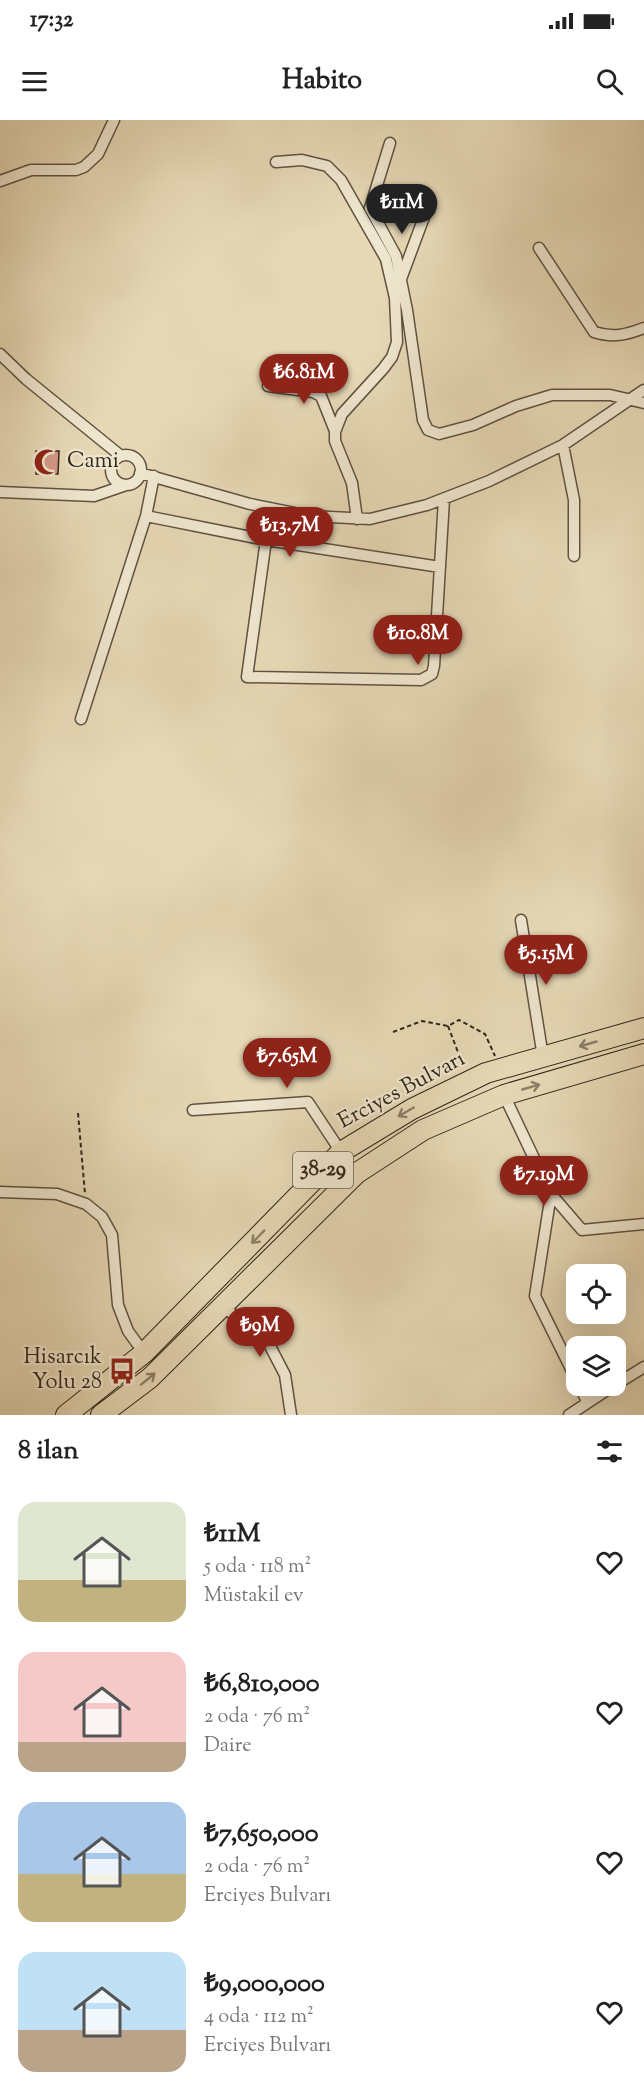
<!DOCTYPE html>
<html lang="tr">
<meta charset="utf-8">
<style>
body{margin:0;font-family:"Sorts Mill Goudy",serif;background:#f2f2f2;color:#222;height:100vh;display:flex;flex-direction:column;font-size:22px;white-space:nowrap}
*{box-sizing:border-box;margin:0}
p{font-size:20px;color:#767676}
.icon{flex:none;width:33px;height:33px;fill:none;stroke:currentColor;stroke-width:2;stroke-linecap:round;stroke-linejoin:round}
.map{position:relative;height:1295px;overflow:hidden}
.drawer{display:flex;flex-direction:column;background:#fff;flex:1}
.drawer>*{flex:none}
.fabs{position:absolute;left:566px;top:1144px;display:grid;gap:12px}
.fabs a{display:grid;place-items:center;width:60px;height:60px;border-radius:12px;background:#fff;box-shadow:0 6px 24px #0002;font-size:30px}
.price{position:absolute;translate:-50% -51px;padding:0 14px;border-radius:21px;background:#8f2418;color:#fff;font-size:20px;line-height:39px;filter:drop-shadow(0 2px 3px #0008)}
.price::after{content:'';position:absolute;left:50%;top:36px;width:18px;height:14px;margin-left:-9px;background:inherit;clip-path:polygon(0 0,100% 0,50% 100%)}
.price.active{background:#222;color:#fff}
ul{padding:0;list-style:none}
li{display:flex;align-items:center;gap:18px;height:150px;padding:0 18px}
li span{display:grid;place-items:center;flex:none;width:168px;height:120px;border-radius:18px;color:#555}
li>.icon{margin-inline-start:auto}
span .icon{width:72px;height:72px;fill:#fffc;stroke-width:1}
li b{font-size:26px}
h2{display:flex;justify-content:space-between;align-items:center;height:72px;padding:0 18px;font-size:26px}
.status{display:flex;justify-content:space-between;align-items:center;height:42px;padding:0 30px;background:#fff;direction:ltr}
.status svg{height:16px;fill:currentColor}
header{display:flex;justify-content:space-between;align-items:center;height:78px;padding:0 18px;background:#fff;font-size:27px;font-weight:800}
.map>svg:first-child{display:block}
.building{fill:#d49985;stroke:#332619;stroke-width:1.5}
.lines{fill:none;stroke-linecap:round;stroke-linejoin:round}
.street-casing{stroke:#605240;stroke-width:13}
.highway-casing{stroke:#332619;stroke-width:22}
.path{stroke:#332619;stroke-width:2;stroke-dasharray:4.5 3;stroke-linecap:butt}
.street{stroke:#efe6cf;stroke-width:10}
.highway{stroke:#e6d8b5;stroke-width:20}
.oneway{stroke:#8c7f67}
.labels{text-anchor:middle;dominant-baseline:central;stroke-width:4.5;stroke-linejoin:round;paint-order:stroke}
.shield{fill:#efe6cf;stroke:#6b6050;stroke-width:1.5}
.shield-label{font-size:21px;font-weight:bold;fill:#332619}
.poi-label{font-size:22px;fill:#332619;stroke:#efe6cf;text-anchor:start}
.street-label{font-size:22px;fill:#332619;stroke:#efe6cf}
</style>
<div class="status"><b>17:32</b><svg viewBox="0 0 49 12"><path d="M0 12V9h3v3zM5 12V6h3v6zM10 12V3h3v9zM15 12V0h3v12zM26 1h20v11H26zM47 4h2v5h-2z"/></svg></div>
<header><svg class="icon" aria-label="menu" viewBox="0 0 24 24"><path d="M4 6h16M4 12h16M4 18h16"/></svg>Habito<svg class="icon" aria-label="search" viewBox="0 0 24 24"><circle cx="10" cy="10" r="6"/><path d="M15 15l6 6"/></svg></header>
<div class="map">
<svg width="644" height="1295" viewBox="0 0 644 1295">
<rect width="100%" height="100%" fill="#e6d8b5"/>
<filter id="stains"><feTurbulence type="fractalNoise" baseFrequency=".00333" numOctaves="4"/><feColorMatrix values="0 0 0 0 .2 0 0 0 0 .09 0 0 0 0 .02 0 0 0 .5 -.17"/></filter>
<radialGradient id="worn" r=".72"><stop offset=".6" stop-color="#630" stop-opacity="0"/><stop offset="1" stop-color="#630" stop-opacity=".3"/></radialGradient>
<path class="building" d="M36,331H59L58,354H36Z"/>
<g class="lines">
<g class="street-casing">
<path id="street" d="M390,23L370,88L396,136L407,190L423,300L428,310L439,314L473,305L516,286L552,275H610L644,283
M276,42L302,40L327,46L341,60L386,139L395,178L397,222L392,237L383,249L342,294L335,312V321L352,363L357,399
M0,61L31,50H76L84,47L98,34L114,0
M539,128L594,212C613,218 626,215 644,208
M401,159L430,81
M0,234L26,259L121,336
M268,266L313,272L321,276L335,311
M563,325L574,380V436
M111 350a15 15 0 1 1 30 0a15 15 0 1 1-30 0Z
M140,353L250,384L310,396L370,399L427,385L489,361L563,325L644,270
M0,372L94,376L126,365
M146,396L266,420L440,447
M266,420L247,557L421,560L432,554L434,546L444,379
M81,599L146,396L154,356
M521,800L543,937
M504,975L551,1074L582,1110L644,1104
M193,990L308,982L341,1032
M0,1072L57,1074L86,1084L102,1097L112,1115L118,1185L128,1211L144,1233
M551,1074L535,1176L576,1259
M223,1186L270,1226L285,1255L291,1295
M615,1265L644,1247
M579,1266L587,1281
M569,1295L613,1266"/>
</g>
<g class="highway-casing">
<path id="highway" d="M66,1295L144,1233L341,1032L412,989L486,953L644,908
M101,1295L150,1258L357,1053L423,1010L504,975L644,934"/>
</g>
<path class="path" d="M448,906L464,948
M393,912L422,901L448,906L459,900L485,914L495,936
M78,993L85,1074"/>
<use href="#street" class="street"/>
<use href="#highway" class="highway"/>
</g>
<defs><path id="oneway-shaft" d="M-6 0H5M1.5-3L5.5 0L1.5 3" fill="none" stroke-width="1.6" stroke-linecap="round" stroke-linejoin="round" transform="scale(1.5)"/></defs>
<g class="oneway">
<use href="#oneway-shaft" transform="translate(588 924) rotate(164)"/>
<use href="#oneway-shaft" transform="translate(531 967) rotate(-16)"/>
<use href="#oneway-shaft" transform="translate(406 992) rotate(150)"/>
<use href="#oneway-shaft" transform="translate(258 1117) rotate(134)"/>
<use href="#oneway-shaft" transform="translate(148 1259) rotate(-39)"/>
</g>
<defs>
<g id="mosque-bare" transform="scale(2.07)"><path d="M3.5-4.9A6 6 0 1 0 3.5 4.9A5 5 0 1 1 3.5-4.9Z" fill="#8f2418" stroke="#efe6cf" stroke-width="2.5" paint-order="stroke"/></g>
<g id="bus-bare" transform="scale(2.07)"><path d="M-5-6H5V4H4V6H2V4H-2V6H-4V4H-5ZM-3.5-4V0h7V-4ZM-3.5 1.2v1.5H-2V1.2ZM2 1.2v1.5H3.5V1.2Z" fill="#8f2418" stroke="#efe6cf" stroke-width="2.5" paint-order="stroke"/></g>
</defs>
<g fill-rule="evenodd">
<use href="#mosque-bare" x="47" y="342"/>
<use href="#bus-bare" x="122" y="1251"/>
</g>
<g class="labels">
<rect class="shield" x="293" y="1032" width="60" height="36" rx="4.5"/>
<g class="shield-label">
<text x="323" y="1050">38-29</text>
</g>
<g class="poi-label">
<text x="67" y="342">Cami</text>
<text x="102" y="1238" text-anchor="end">Hisarcık<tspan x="102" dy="25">Yolu 28</tspan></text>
</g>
<g class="street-label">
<text transform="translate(402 971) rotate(-28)">Erciyes Bulvarı</text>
</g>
</g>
<rect width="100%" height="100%" filter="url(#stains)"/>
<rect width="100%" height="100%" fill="url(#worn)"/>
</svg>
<div class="fabs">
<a><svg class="icon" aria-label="locate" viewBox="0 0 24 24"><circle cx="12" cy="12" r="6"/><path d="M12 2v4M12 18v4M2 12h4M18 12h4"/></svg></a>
<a><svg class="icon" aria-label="layers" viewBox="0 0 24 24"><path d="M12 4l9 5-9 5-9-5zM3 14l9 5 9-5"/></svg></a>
</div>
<b class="price active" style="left:402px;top:115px">₺11M</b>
<b class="price" style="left:304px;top:285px">₺6.81M</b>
<b class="price" style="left:290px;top:438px">₺13.7M</b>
<b class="price" style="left:418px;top:546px">₺10.8M</b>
<b class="price" style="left:546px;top:866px">₺5.15M</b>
<b class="price" style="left:287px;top:969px">₺7.65M</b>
<b class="price" style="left:544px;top:1087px">₺7.19M</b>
<b class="price" style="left:260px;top:1238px">₺9M</b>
</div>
<section class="drawer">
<h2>8 ilan<svg class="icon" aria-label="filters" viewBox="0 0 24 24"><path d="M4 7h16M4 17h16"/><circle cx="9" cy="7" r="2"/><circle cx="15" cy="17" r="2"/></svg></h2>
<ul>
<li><span style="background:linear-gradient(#dfe7d0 65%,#c2b280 0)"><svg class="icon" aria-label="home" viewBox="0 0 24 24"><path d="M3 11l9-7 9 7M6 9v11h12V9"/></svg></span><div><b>₺11M</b><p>5 oda · 118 m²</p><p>Müstakil ev</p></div><svg class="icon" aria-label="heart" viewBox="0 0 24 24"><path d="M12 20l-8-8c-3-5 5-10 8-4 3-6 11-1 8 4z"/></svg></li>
<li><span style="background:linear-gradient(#f6c9c9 75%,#b9a48a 0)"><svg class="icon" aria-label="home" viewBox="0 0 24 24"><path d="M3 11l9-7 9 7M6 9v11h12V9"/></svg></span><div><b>₺6,810,000</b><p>2 oda · 76 m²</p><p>Daire</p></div><svg class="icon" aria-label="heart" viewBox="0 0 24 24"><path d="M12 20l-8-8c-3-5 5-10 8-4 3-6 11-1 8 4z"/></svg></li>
<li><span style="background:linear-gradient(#a9c7e8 60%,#c2b280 0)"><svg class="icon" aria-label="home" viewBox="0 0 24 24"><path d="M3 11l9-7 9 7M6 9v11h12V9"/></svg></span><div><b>₺7,650,000</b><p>2 oda · 76 m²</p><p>Erciyes Bulvarı</p></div><svg class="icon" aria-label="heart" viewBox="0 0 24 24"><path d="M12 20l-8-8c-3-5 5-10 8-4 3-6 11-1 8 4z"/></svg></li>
<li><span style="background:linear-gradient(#bfe0f5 65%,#b9a48a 0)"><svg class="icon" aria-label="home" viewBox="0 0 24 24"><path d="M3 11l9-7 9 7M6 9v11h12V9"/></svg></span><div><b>₺9,000,000</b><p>4 oda · 112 m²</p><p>Erciyes Bulvarı</p></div><svg class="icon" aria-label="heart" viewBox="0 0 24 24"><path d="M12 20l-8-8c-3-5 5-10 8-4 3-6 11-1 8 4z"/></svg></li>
</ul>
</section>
